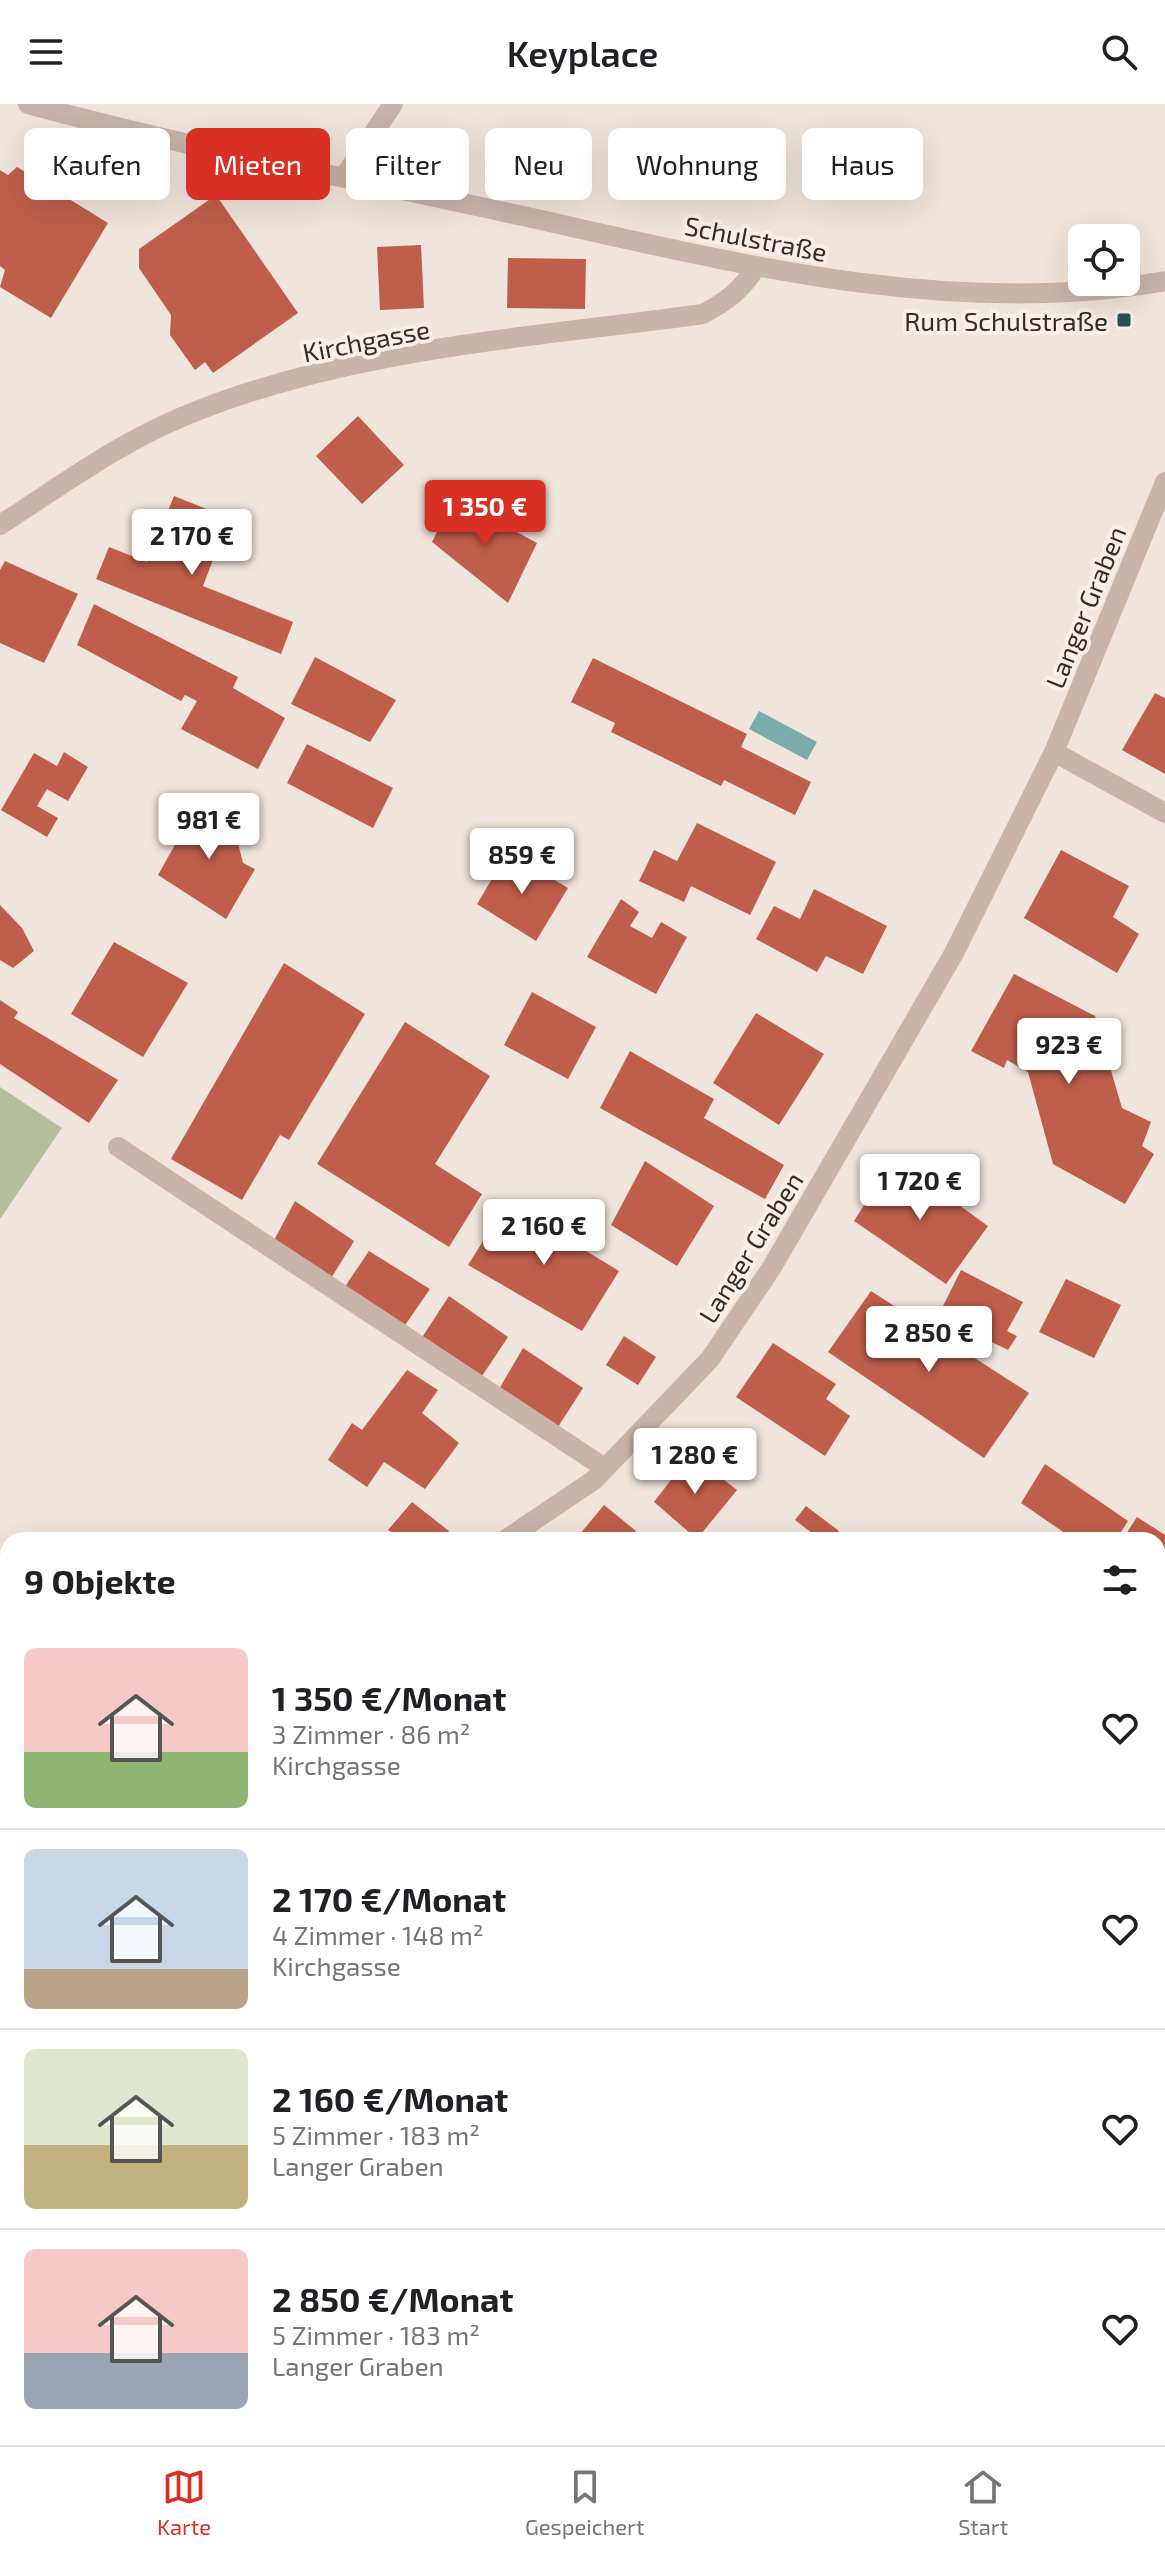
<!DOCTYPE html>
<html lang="de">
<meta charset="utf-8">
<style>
body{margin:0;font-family:"Exo 2",sans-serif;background:#f2f2f2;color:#202124;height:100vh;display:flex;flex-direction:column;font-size:30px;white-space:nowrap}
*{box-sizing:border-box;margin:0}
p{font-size:26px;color:#757577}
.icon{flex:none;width:44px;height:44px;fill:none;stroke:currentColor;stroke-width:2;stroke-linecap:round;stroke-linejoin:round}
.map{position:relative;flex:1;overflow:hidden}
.drawer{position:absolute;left:0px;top:1428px;width:1166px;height:914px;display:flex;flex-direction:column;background:#fff;border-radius:24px 24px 0 0;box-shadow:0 8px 32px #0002}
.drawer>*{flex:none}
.top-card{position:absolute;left:24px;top:24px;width:1118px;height:72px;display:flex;gap:16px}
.controls{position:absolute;left:1068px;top:120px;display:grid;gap:16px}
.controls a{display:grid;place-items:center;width:72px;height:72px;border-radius:12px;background:#fff;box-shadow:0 8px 32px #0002;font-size:40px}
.price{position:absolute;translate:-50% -68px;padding:0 18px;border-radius:8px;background:#fff;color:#222;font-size:26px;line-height:52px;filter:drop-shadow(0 2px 4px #0008)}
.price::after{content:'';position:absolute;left:50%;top:48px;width:24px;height:18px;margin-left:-12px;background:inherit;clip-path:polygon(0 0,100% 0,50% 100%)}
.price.current{background:#d93025;color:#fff}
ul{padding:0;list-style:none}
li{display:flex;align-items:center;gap:24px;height:200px;padding:0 24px}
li+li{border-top:2px solid #e0e0e0}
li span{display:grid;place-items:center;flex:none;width:224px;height:160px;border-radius:12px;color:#555}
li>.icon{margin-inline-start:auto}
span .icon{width:96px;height:96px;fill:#fffc;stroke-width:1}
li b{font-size:34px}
h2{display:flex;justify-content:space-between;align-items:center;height:96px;padding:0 24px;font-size:34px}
.pill{padding:0 28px;border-radius:12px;background:#fff;box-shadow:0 8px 32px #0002;font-size:28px;line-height:72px}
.pill.current{background:#d93025;color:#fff}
header{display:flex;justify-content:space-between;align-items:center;height:104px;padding:0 24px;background:#fff;font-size:36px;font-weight:600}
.tab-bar{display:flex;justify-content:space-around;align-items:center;height:112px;border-top:2px solid #e0e0e0;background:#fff;font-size:22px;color:#757577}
.tab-bar a{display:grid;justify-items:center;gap:4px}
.tab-bar .current{color:#d93025}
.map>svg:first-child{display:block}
.green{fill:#b6bf9c}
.water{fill:#7cacaa}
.building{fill:#bf5e4b}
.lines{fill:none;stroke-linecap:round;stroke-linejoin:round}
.minor{stroke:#c8b4a8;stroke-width:20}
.poi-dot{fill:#205454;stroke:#f8efe8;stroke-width:3}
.labels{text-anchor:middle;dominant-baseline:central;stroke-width:8;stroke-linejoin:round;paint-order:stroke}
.street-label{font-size:26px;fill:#352b28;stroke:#f8efe8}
.poi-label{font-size:26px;fill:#352b28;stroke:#f8efe8;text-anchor:end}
</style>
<header><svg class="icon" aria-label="menu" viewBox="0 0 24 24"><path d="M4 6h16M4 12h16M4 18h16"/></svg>Keyplace<svg class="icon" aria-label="search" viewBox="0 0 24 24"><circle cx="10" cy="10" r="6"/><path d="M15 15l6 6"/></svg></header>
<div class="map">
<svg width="1165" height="2341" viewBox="0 0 1165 2341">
<rect width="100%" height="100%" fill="#f0e5dc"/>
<path class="green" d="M0,983L62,1024L0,1115Z"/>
<path class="water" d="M759,607L817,638L807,656L749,625Z"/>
<path class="building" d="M17,63L108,119L51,214L0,183L5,166L0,162V66L8,71Z
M216,91L298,209L213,269L205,258L195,266L170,231L171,211L139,164V145Z
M421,141L424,204L380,206L377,143Z
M508,154L586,155L585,205L507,204Z
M358,312L404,361L362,400L316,352Z
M174,392L229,414L203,482L293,518L281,550L96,475L109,443L147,458Z
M454,394L537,439L508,499L432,438Z
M5,457L78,490L44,559L0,539V466Z
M94,500L238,573L233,584L285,614L258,665L181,625L197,597L185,591L181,597L77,541Z
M315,553L396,596L370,638L291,600Z
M593,554L747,630L741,643L811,678L795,711L724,676L721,682L611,628L615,619L571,598Z
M1155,589L1165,594V670L1122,646Z
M307,640L393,684L373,724L287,679Z
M64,648L88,663L68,697L47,685L37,702L58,714L47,733L1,706L34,649L57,662Z
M199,698L248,725L238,739L243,759L255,765L226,815L158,771Z
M697,719L776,758L750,811L691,782L684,798L639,777L654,746L677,757Z
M1061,746L1129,782L1113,813L1139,830L1117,869L1024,814Z
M508,748L568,784L536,837L477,800Z
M814,785L887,822L863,870L826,852L817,868L756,835L774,802L800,815Z
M621,795L639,808L630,822L652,834L661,818L687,833L656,890L587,853Z
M0,801L22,824L34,847L13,864L0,856Z
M114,838L188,879L143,953L71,910Z
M284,859L365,910L289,1036L280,1031L242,1096L171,1055Z
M1014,870L1095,912L1122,1004L1151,1018L1142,1042L1154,1050L1125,1100L1053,1060L1028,968L1007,956L1004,964L971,947Z
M532,888L596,923L568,975L504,941Z
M0,896L18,908L14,914L118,976L89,1019L0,960Z
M756,909L824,950L779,1021L713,979Z
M405,918L490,972L435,1060L482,1090L449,1143L317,1060Z
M630,947L714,995L704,1014L784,1061L765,1095L600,1004Z
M894,1054L988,1122L946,1180L854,1117Z
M645,1057L714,1102L677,1162L611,1121Z
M295,1097L354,1137L330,1176L272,1140Z
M507,1099L619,1167L582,1227L468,1161Z
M369,1147L430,1185L401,1227L342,1187Z
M961,1166L1023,1198L1007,1227L1017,1232L1008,1246L938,1212Z
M1066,1175L1121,1201L1094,1254L1039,1228Z
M871,1187L1029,1289L984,1354L828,1248Z
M449,1192L508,1233L480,1275L419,1238Z
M624,1232L656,1253L638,1281L606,1261Z
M773,1239L836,1280L826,1295L850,1312L825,1352L736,1293Z
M523,1244L583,1284L556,1326L498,1287Z
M407,1266L438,1286L422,1309L459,1339L425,1385L384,1358L367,1383L328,1356L352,1319L362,1326Z
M691,1350L737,1386L697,1435L654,1398Z
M1045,1360L1128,1417L1116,1436H1075L1021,1399Z
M412,1398L449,1427L442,1436H404L388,1426Z
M604,1401L636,1427L628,1436H575Z
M806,1402L839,1427L832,1436H821L795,1416Z
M1137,1413L1165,1431V1456L1158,1467V1436H1122Z
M0,1575L8,1583V1636L0,1644Z
M1158,1689L1165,1693V1759L1158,1755Z
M8,1719V1855L0,1848V1727Z
M0,1958L8,1968V2016L0,2022Z
M8,2137V2202L0,2195V2147Z
M0,2252L8,2259V2313L0,2323Z
M1158,2257L1165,2260V2341H1131L1134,2334H1158Z
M511,2334H549L561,2341H507Z
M835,2334H923L918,2341H847Z"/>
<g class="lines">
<path class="minor" d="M28,0C182,42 339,72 495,106C713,153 941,217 1165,177
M344,73L393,0
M0,421C59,383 117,340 182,313C346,244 530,234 703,210C727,197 742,186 756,163
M1054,648L1165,709
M118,1043L605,1364
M505,1436L594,1376L710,1255L772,1163L954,849L1054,648L1165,378
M0,1693L8,1690
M0,1861L8,1868
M0,1902L8,1910
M1158,1921L1165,1926
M0,2085L3,2081
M1158,2132L1165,2125
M1158,2222L1165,2225
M983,2341L988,2334"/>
</g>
<rect class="poi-dot" x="1116" y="208" width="16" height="16" rx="4"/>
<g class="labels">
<g class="street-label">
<text transform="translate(756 134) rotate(11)">Schulstraße</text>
<text transform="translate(366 236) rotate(-11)">Kirchgasse</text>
<text transform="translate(1085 503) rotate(-68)">Langer Graben</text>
<text transform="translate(750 1143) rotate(-58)">Langer Graben</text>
</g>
<g class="poi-label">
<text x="1108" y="216">Rum Schulstraße</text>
</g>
</g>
</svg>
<div class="controls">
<a><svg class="icon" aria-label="locate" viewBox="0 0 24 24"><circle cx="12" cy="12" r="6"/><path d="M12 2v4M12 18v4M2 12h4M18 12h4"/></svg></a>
</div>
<b class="price current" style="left:485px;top:444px">1 350 €</b>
<b class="price" style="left:192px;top:473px">2 170 €</b>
<b class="price" style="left:209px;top:757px">981 €</b>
<b class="price" style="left:522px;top:792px">859 €</b>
<b class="price" style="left:1069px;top:982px">923 €</b>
<b class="price" style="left:920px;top:1118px">1 720 €</b>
<b class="price" style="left:544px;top:1163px">2 160 €</b>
<b class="price" style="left:929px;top:1270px">2 850 €</b>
<b class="price" style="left:695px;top:1392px">1 280 €</b>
<div class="top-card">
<a class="pill">Kaufen</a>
<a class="pill current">Mieten</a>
<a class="pill">Filter</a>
<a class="pill">Neu</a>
<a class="pill">Wohnung</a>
<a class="pill">Haus</a>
</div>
<section class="drawer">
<h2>9 Objekte<svg class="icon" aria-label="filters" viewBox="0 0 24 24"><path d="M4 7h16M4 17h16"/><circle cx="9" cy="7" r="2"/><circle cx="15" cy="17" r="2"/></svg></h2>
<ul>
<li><span style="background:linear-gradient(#f6c9c9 65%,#8fb573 0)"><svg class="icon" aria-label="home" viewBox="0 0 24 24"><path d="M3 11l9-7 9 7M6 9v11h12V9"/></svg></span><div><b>1 350 €/Monat</b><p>3 Zimmer · 86 m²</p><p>Kirchgasse</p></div><svg class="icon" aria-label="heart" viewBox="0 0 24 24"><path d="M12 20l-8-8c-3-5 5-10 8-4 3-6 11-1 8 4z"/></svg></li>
<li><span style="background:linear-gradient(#c9d6e8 75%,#b9a48a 0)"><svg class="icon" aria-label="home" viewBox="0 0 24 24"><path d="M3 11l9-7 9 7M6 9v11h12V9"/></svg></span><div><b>2 170 €/Monat</b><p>4 Zimmer · 148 m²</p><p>Kirchgasse</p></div><svg class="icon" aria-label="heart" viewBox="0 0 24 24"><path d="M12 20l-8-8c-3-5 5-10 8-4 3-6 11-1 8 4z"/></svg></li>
<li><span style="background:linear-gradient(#dfe7d0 60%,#c2b280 0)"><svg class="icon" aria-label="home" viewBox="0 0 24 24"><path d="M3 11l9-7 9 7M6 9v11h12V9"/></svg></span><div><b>2 160 €/Monat</b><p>5 Zimmer · 183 m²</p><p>Langer Graben</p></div><svg class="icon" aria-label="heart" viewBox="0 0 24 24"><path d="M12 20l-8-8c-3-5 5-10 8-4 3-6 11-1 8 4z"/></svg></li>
<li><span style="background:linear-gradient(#f6c9c9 65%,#9aa5b1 0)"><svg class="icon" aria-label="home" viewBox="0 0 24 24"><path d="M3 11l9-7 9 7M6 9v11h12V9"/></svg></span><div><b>2 850 €/Monat</b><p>5 Zimmer · 183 m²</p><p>Langer Graben</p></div><svg class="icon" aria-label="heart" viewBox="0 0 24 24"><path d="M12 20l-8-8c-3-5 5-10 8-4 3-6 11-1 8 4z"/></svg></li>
</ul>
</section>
</div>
<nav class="tab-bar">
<a class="current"><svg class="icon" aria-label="map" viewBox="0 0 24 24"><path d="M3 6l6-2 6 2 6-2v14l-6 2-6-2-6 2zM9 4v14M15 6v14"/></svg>Karte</a>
<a><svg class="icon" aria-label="saved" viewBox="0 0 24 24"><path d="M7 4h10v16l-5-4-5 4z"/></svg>Gespeichert</a>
<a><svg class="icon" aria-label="home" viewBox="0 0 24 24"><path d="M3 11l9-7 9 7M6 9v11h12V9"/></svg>Start</a>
</nav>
